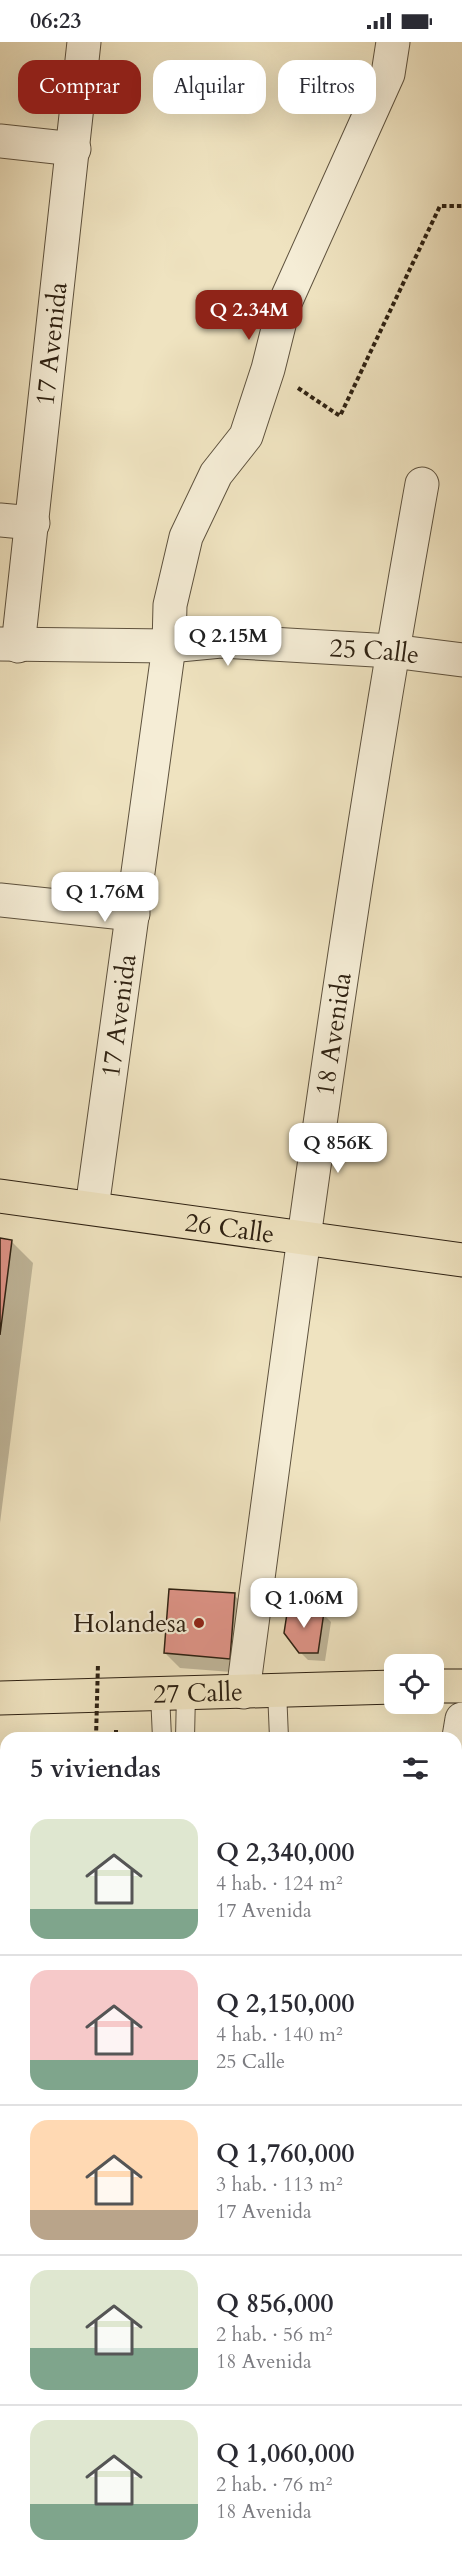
<!DOCTYPE html>
<html lang="es">
<meta charset="utf-8">
<style>
body{margin:0;font-family:Cardo,serif;background:#f7f7f7;color:#2b2b33;height:100vh;display:flex;flex-direction:column;font-size:22px;white-space:nowrap}
*{box-sizing:border-box;margin:0}
p{font-size:20px;color:#7c7c81}
.icon{flex:none;width:33px;height:33px;fill:none;stroke:currentColor;stroke-width:2;stroke-linecap:round;stroke-linejoin:round}
.map{position:relative;flex:1;overflow:hidden}
.details{position:absolute;left:0px;top:1690px;width:462px;height:836px;display:flex;flex-direction:column;background:#fff;border-radius:18px 18px 0 0;box-shadow:0 6px 24px #0002}
.details>*{flex:none}
.guide{position:absolute;left:18px;top:18px;width:426px;height:54px;display:flex;gap:12px}
.controls{position:absolute;left:384px;top:1612px;display:grid;gap:12px}
.controls a{display:grid;place-items:center;width:60px;height:60px;border-radius:12px;background:#fff;box-shadow:0 6px 24px #0002;font-size:30px}
.price{position:absolute;translate:-50% -51px;padding:0 14px;border-radius:12px;background:#fff;color:#222;font-size:20px;line-height:39px;filter:drop-shadow(0 2px 3px #0008)}
.price::after{content:'';position:absolute;left:50%;top:36px;width:18px;height:14px;margin-left:-9px;background:inherit;clip-path:polygon(0 0,100% 0,50% 100%)}
.price.active{background:#8f2418;color:#fff}
ul{padding:0;list-style:none}
li{display:flex;align-items:center;gap:18px;height:150px;padding:0 30px}
li+li{border-top:2px solid #e1e1e2}
li span{display:grid;place-items:center;flex:none;width:168px;height:120px;border-radius:18px;color:#555}
li>.icon{margin-inline-start:auto}
span .icon{width:72px;height:72px;fill:#fffc;stroke-width:1}
li b{font-size:26px}
h2{display:flex;justify-content:space-between;align-items:center;height:72px;padding:0 30px;font-size:26px}
.pill{padding:0 21px;border-radius:18px;background:#fff;box-shadow:0 6px 24px #0002;font-size:21px;line-height:54px}
.pill.active{background:#8f2418;color:#fff}
.status{display:flex;justify-content:space-between;align-items:center;height:42px;padding:0 30px;background:#fff;direction:ltr}
.status svg{height:16px;fill:currentColor}
.map>svg:first-child{display:block}
.shadow{fill:#0003}
.building{fill:#df9488;stroke:#2e2112;stroke-width:1.5}
.lines{fill:none;stroke-linecap:round;stroke-linejoin:round}
.lane-casing{stroke:#5e523e;stroke-width:20}
.street-casing{stroke:#5e523e;stroke-width:35}
.secondary-casing{stroke:#2e2112;stroke-width:35}
.primary-casing{stroke:#2e2112;stroke-width:35}
.path{stroke:#2e2112;stroke-width:4;stroke-dasharray:4.5 3;stroke-linecap:butt}
.lane{stroke:#f5edd6;stroke-width:18}
.street{stroke:#f5edd6;stroke-width:33}
.secondary{stroke:#f5edd6;stroke-width:33}
.primary{stroke:#efe3c0;stroke-width:33}
.path-bridge{stroke:#2e2112;stroke-width:4;stroke-dasharray:4.5 3;stroke-linecap:butt}
.poi-dot{fill:#8f2418;stroke:#f5edd6;stroke-width:2}
.labels{text-anchor:middle;dominant-baseline:central;stroke-width:4.5;stroke-linejoin:round;paint-order:stroke}
.street-label{font-size:26px;fill:#2e2112;stroke:#f5edd6}
.poi-label{font-size:26px;fill:#2e2112;stroke:#f5edd6;text-anchor:end}
</style>
<div class="status"><b>06:23</b><svg viewBox="0 0 49 12"><path d="M0 12V9h3v3zM5 12V6h3v6zM10 12V3h3v9zM15 12V0h3v12zM26 1h20v11H26zM47 4h2v5h-2z"/></svg></div>
<div class="map">
<svg width="462" height="2525" viewBox="0 0 462 2525">
<rect width="100%" height="100%" fill="#efe3c0"/>
<filter id="stains"><feTurbulence type="fractalNoise" baseFrequency=".00333" numOctaves="4"/><feColorMatrix values="0 0 0 0 .2 0 0 0 0 .09 0 0 0 0 .02 0 0 0 .5 -.17"/></filter>
<radialGradient id="worn" r=".72"><stop offset=".6" stop-color="#630" stop-opacity="0"/><stop offset="1" stop-color="#630" stop-opacity=".3"/></radialGradient>
<path class="shadow" d="M0,1198L11,1199L33,1221L0,1481Z
M234,1553L249,1568L244,1631L180,1626L165,1611Z
M323,1572L331,1580L325,1619L308,1618L300,1610Z
M0,2306L6,2307V2379H0Z"/>
<path class="building" d="M0,1196L12,1198L0,1293Z
M169,1547L235,1551L230,1617L164,1611Z
M288,1565L324,1570L318,1611H299L284,1591Z
M0,1727H6V1847H0Z
M0,2305H6V2367L0,2366Z"/>
<g class="lines">
<g class="lane-casing">
<path id="lane" d="M277,1648L279,1696
M160,1652L162,1696
M185,1696L186,1651
M0,1858H6
M0,1922H6"/>
</g>
<g class="street-casing">
<g id="street">
<path d="M0,99L74,107"/>
<path d="M0,478L33,481"/>
<path id="s1" d="M0,602L169,604L221,599L392,609L462,618"/>
<path id="s2" d="M18,604L84,0"/>
<path d="M0,858L133,872"/>
<path id="s3" d="M92,1166L169,604L170,563L186,495L216,432L246,394L268,327L284,263L388,32L393,0"/>
<path id="s4" d="M243,1650C296,1246 350,842 422,442"/>
<path d="M456,1713L462,1677"/>
<path d="M315,2525L316,2520"/>
</g>
</g>
<g class="secondary-casing">
<path id="secondary" d="M0,2255L6,2256
M456,2312L462,2313"/>
</g>
<g class="primary-casing">
<g id="primary">
<path id="s5" d="M0,1154L462,1218"/>
<path d="M434,1644H462"/>
<path id="s6" d="M0,1656L394,1645"/>
</g>
</g>
<path class="path" d="M298,346L340,374L440,164H462
M116,1688V1693L134,1696"/>
<use href="#lane" class="lane"/>
<use href="#street" class="street"/>
<use href="#secondary" class="secondary"/>
<use href="#primary" class="primary"/>
<path class="path-bridge" d="M96,1696L98,1621"/>
</g>
<circle class="poi-dot" cx="199" cy="1581" r="6"/>
<g class="labels">
<g class="street-label">
<text stroke="none"><textPath href="#s2" startOffset="304">17 Avenida</textPath></text>
<text stroke="none"><textPath href="#s1" startOffset="375">25 Calle</textPath></text>
<text stroke="none"><textPath href="#s3" startOffset="194">17 Avenida</textPath></text>
<text stroke="none"><textPath href="#s4" startOffset="664">18 Avenida</textPath></text>
<text stroke="none"><textPath href="#s5" startOffset="232">26 Calle</textPath></text>
<text stroke="none"><textPath href="#s6" startOffset="198">27 Calle</textPath></text>
</g>
<g class="poi-label">
<text x="187" y="1581">Holandesa</text>
</g>
</g>
<rect width="100%" height="100%" filter="url(#stains)"/>
<rect width="100%" height="100%" fill="url(#worn)"/>
</svg>
<div class="controls">
<a><svg class="icon" aria-label="locate" viewBox="0 0 24 24"><circle cx="12" cy="12" r="6"/><path d="M12 2v4M12 18v4M2 12h4M18 12h4"/></svg></a>
</div>
<b class="price active" style="left:249px;top:299px">Q 2.34M</b>
<b class="price" style="left:228px;top:625px">Q 2.15M</b>
<b class="price" style="left:105px;top:881px">Q 1.76M</b>
<b class="price" style="left:338px;top:1132px">Q 856K</b>
<b class="price" style="left:304px;top:1587px">Q 1.06M</b>
<div class="guide">
<a class="pill active">Comprar</a>
<a class="pill">Alquilar</a>
<a class="pill">Filtros</a>
</div>
<section class="details">
<h2>5 viviendas<svg class="icon" aria-label="filters" viewBox="0 0 24 24"><path d="M4 7h16M4 17h16"/><circle cx="9" cy="7" r="2"/><circle cx="15" cy="17" r="2"/></svg></h2>
<ul>
<li><span style="background:linear-gradient(#dfe7d0 75%,#7fa58c 0)"><svg class="icon" aria-label="home" viewBox="0 0 24 24"><path d="M3 11l9-7 9 7M6 9v11h12V9"/></svg></span><div><b>Q 2,340,000</b><p>4 hab. · 124 m²</p><p>17 Avenida</p></div></li>
<li><span style="background:linear-gradient(#f6c9c9 75%,#7fa58c 0)"><svg class="icon" aria-label="home" viewBox="0 0 24 24"><path d="M3 11l9-7 9 7M6 9v11h12V9"/></svg></span><div><b>Q 2,150,000</b><p>4 hab. · 140 m²</p><p>25 Calle</p></div></li>
<li><span style="background:linear-gradient(#ffd9b3 75%,#b9a48a 0)"><svg class="icon" aria-label="home" viewBox="0 0 24 24"><path d="M3 11l9-7 9 7M6 9v11h12V9"/></svg></span><div><b>Q 1,760,000</b><p>3 hab. · 113 m²</p><p>17 Avenida</p></div></li>
<li><span style="background:linear-gradient(#dfe7d0 65%,#7fa58c 0)"><svg class="icon" aria-label="home" viewBox="0 0 24 24"><path d="M3 11l9-7 9 7M6 9v11h12V9"/></svg></span><div><b>Q 856,000</b><p>2 hab. · 56 m²</p><p>18 Avenida</p></div></li>
<li><span style="background:linear-gradient(#dfe7d0 70%,#7fa58c 0)"><svg class="icon" aria-label="home" viewBox="0 0 24 24"><path d="M3 11l9-7 9 7M6 9v11h12V9"/></svg></span><div><b>Q 1,060,000</b><p>2 hab. · 76 m²</p><p>18 Avenida</p></div></li>
</ul>
</section>
</div>
